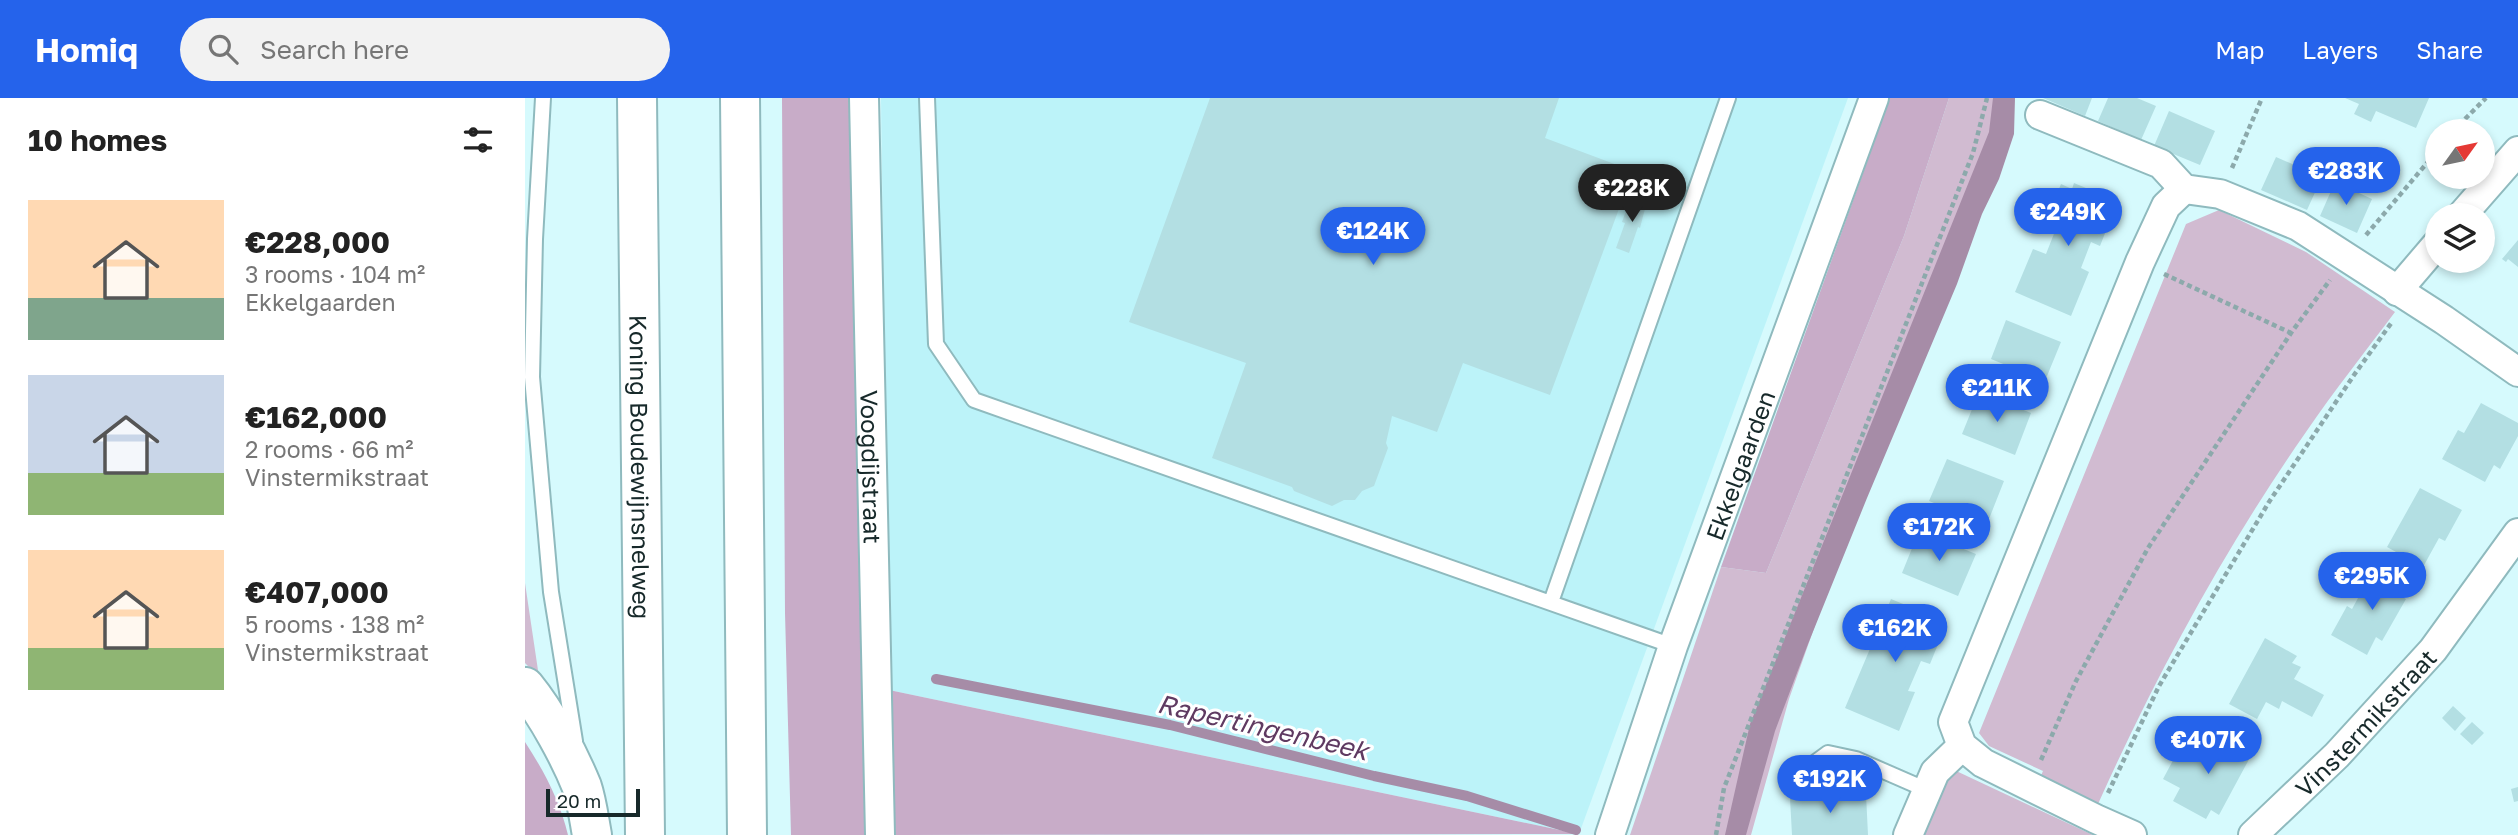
<!DOCTYPE html>
<meta charset="utf-8">
<style>
body{margin:0;font-family:"Golos Text",sans-serif;background:#f2f2f2;color:#222;height:100vh;display:flex;flex-direction:column;font-size:26px;white-space:nowrap}
*{box-sizing:border-box;margin:0}
p{font-size:23px;color:#767676}
.icon{flex:none;width:38px;height:38px;fill:none;stroke:currentColor;stroke-width:2;stroke-linecap:round;stroke-linejoin:round}
.map{position:relative;flex:1;overflow:hidden}
.side{display:flex;flex-direction:column;background:#fff;width:525px}
.side>*{flex:none}
.needle{width:46px;rotate:57deg}
.tools{position:absolute;left:1900px;top:21px;display:grid;gap:14px}
.tools a{display:grid;place-items:center;width:70px;height:70px;border-radius:50%;background:#fff;box-shadow:0 4px 10px #0003;font-size:35px}
.scale{position:absolute;left:21px;bottom:18px;width:94px;box-sizing:border-box;padding-left:7px;border:4px solid #17292a;border-top:0;font-size:19px;line-height:24px;white-space:nowrap;color:#17292a;-webkit-text-stroke:5px #fff;paint-order:stroke}
.price{position:absolute;translate:-50% -60px;padding:0 16px;border-radius:24px;background:#2563eb;color:#fff;font-size:23px;line-height:46px;filter:drop-shadow(0 2px 4px #0008)}
.price::after{content:'';position:absolute;left:50%;top:42px;width:21px;height:16px;margin-left:-10px;background:inherit;clip-path:polygon(0 0,100% 0,50% 100%)}
.price.active{background:#222;color:#fff}
ul{padding:0;list-style:none}
li{display:flex;align-items:center;gap:21px;height:175px;padding:0 28px}
li span{display:grid;place-items:center;flex:none;width:196px;height:140px;border-radius:0px;color:#555}
li>.icon{margin-inline-start:auto}
span .icon{width:84px;height:84px;fill:#fffc;stroke-width:1}
li b{font-size:30px}
h2{display:flex;justify-content:space-between;align-items:center;height:84px;padding:0 28px;font-size:30px}
header{display:flex;align-items:center;gap:42px;box-sizing:border-box;height:98px;padding:0 35px;background:#2563eb;color:#fff}
header strong{font-size:33px}
nav{display:flex;gap:38px;margin-inline-start:auto;font-size:24px}
.search{width:490px;height:63px;background:#f2f2f2;display:flex;align-items:center;gap:18px;box-sizing:border-box;padding:0 24px;border-radius:38px;color:#767676;font-size:26px}
main{display:flex;flex:1;min-height:0}
.map>svg:first-child{display:block}
.built{fill:#bcf3f9}
.green{fill:#d1bbd1}
.forest{fill:#c8acc8}
.water{fill:#a68ca7}
.lines{fill:none;stroke-linecap:round;stroke-linejoin:round}
.stream{stroke:#a68ca7;stroke-width:10}
.building{fill:#b3dfe3}
.service-casing{stroke:#8fbabe;stroke-width:18}
.minor-casing{stroke:#8fbabe;stroke-width:32}
.motorway-casing{stroke:#8fbabe;stroke-width:42}
.path{stroke:#8ca9ab;stroke-width:4.5;stroke-dasharray:5 3.5;stroke-linecap:butt}
.service{stroke:#fff;stroke-width:14}
.minor{stroke:#fff;stroke-width:28}
.motorway{stroke:#fff;stroke-width:38}
.labels{text-anchor:middle;dominant-baseline:central;stroke-width:6;stroke-linejoin:round;paint-order:stroke}
.street-label{font-size:24px;fill:#17292a;stroke:#fff}
.water-label{font-size:26px;font-style:italic;fill:#5f3a61;stroke:#fff}
</style>
<header>
<strong>Homiq</strong>
<div class="search"><svg class="icon" aria-label="search" viewBox="0 0 24 24"><circle cx="10" cy="10" r="6"/><path d="M15 15l6 6"/></svg>Search here</div>
<nav><a>Map</a><a>Layers</a><a>Share</a></nav>
</header>
<main>
<section class="side">
<h2>10 homes<svg class="icon" aria-label="filters" viewBox="0 0 24 24"><path d="M4 7h16M4 17h16"/><circle cx="9" cy="7" r="2"/><circle cx="15" cy="17" r="2"/></svg></h2>
<ul>
<li><span style="background:linear-gradient(#ffd9b3 70%,#7fa58c 0)"><svg class="icon" aria-label="home" viewBox="0 0 24 24"><path d="M3 11l9-7 9 7M6 9v11h12V9"/></svg></span><div><b>€228,000</b><p>3 rooms · 104 m²</p><p>Ekkelgaarden</p></div></li>
<li><span style="background:linear-gradient(#c9d6e8 70%,#8fb573 0)"><svg class="icon" aria-label="home" viewBox="0 0 24 24"><path d="M3 11l9-7 9 7M6 9v11h12V9"/></svg></span><div><b>€162,000</b><p>2 rooms · 66 m²</p><p>Vinstermikstraat</p></div></li>
<li><span style="background:linear-gradient(#ffd9b3 70%,#8fb573 0)"><svg class="icon" aria-label="home" viewBox="0 0 24 24"><path d="M3 11l9-7 9 7M6 9v11h12V9"/></svg></span><div><b>€407,000</b><p>5 rooms · 138 m²</p><p>Vinstermikstraat</p></div></li>
</ul>
</section>
<div class="map">
<svg width="1993" height="737" viewBox="0 0 1993 737">
<rect width="100%" height="100%" fill="#d6fafd"/>
<path class="built" d="M356,0H1323L1054,736L364,592Z"/>
<path class="green" d="M1424,0H1481L1439,107L1264,601L1226,737H1105L1196,469L1241,475L1379,138Z
M1694,112L1781,154L1870,214C1840,254 1809,293 1781,334C1700,450 1631,577 1573,706L1515,680L1518,673L1464,648L1454,635L1661,126Z
M0,485L14,579L0,565Z
M1427,671L1568,737H1396L1411,692Z"/>
<path class="forest" d="M257,0H324L350,737H266L260,515Z
M1365,0H1424L1379,138L1241,475L1196,469Z
M364,592L1054,736L369,737Z
M0,644C19,673 35,703 43,737H0Z"/>
<path class="water" d="M1468,0H1490L1489,36L1474,81L1457,116L1432,186L1342,400L1283,546L1250,633L1221,737H1200L1225,626L1464,34Z"/>
<g class="lines">
<path class="stream" d="M411,581L645,627L849,678L942,698L1051,732"/>
</g>
<path class="building" d="M685,0H1034L1020,40L1108,73L1025,297L938,265L912,334L867,318L861,345L863,350L849,388L837,393L830,402H819L807,408L769,393L767,389L687,360L721,265L604,224Z
M1518,0H1567L1560,18Z
M1583,0H1612L1631,8L1616,42L1573,23Z
M1820,0H1904L1891,30L1851,13L1846,24L1829,16L1834,6Z
M1644,13L1690,33L1675,67L1629,48Z
M1751,59L1797,79L1782,112L1736,92Z
M1810,84L1847,101L1832,135L1795,118Z
M1549,85L1573,95L1575,90L1593,98L1590,104L1592,105L1575,148L1566,144L1556,170L1564,174L1546,218L1490,194L1508,151L1521,156L1536,118L1525,113L1536,86L1547,91Z
M1110,99L1122,103L1115,130L1113,129L1104,155L1091,150L1100,125L1097,124L1102,110L1105,111Z
M1993,142V169L1983,161L1981,164L1977,161Z
M1481,222L1536,244L1520,283L1466,261Z
M1454,294L1506,315L1490,357L1437,336Z
M1956,305L1993,325V338L1975,371L1969,367L1960,384L1917,361L1933,332L1939,335Z
M1422,361L1479,383L1462,426L1453,424L1447,438L1403,419L1409,405L1404,403Z
M1895,390L1937,412L1920,443L1914,440L1898,469L1862,449Z
M1394,433L1451,456L1433,498L1377,475Z
M1861,469L1883,481L1874,497L1881,501L1857,543L1851,539L1842,557L1806,537L1822,508L1827,511L1844,480L1852,484Z
M1366,501L1422,524L1405,566L1396,563L1383,593L1390,594L1374,633L1320,610Z
M1740,540L1772,558L1767,565L1776,569L1769,581L1799,597L1787,619L1757,603L1754,611L1741,604L1732,621L1704,606Z
M1928,608L1941,620L1930,633L1917,620Z
M1947,624L1959,635L1947,647L1935,636Z
M1682,639L1704,651L1710,642L1729,652L1694,717L1686,712L1681,721L1648,703L1655,690L1638,681L1652,655L1669,664Z
M1993,689V703L1989,704L1986,691Z
M1341,696L1343,737H1267L1265,700Z"/>
<g class="lines">
<g class="service-casing">
<path id="service" d="M18,0L10,141L7,279L26,494L50,643
M402,0L411,246L449,302L1148,548
M1026,504L1203,0
M1276,687L1288,666L1303,655L1331,661L1402,692"/>
</g>
<g class="minor-casing">
<g id="minor">
<path id="s1" d="M339,0L355,737"/>
<path d="M1515,17L1636,66L1659,91L1695,96L1773,128L1919,222L1993,274"/>
<path d="M1937,117L1993,53"/>
<path d="M1872,193L1913,145"/>
<path id="s2" d="M1085,737L1148,548L1349,0"/>
<path d="M1383,737L1410,674L1437,648"/>
<path d="M1607,737L1571,721L1458,665L1437,648L1428,624L1615,164L1641,108L1659,91"/>
<path id="s3" d="M1728,737L1812,657L1908,552L1993,435"/>
</g>
</g>
<g class="motorway-casing">
<g id="motorway">
<path id="s4" d="M112,0L120,737"/>
<path d="M215,0L222,737"/>
<path d="M0,589C22,616 44,657 57,689C62,704 64,721 67,737"/>
</g>
</g>
<path class="path" d="M1928,33L1961,0
M1707,70L1737,0
M1841,137L1913,52
M1639,176L1766,235
M1516,662L1551,583L1623,450L1766,235L1805,182
M1583,695L1634,588L1744,404L1829,277L1867,224
M1191,737L1199,690L1448,55L1462,0"/>
<use href="#service" class="service"/>
<use href="#minor" class="minor"/>
<use href="#motorway" class="motorway"/>
</g>
<g class="labels">
<g class="street-label">
<text stroke="none"><textPath href="#s1" startOffset="369">Voogdijstraat</textPath></text>
<text stroke="none"><textPath href="#s2" startOffset="392">Ekkelgaarden</textPath></text>
<text stroke="none"><textPath href="#s4" startOffset="369">Koning Boudewijnsnelweg</textPath></text>
<text stroke="none"><textPath href="#s3" startOffset="159">Vinstermikstraat</textPath></text>
</g>
<g class="water-label">
<text transform="translate(738 629) rotate(13)">Rapertingenbeek</text>
</g>
</g>
</svg>
<div class="tools">
<a><svg class="needle" viewBox="-14 -14 28 28"><path d="M0-13l5 13h-10z" fill="#e53935"/><path d="M0 13l5-13h-10z" fill="#767676"/></svg></a>
<a><svg class="icon" aria-label="layers" viewBox="0 0 24 24"><path d="M12 4l9 5-9 5-9-5zM3 14l9 5 9-5"/></svg></a>
</div>
<div class="scale">20 m</div>
<b class="price" style="left:1821px;top:109px">€283K</b>
<b class="price active" style="left:1107px;top:126px">€228K</b>
<b class="price" style="left:1543px;top:150px">€249K</b>
<b class="price" style="left:848px;top:169px">€124K</b>
<b class="price" style="left:1472px;top:326px">€211K</b>
<b class="price" style="left:1414px;top:465px">€172K</b>
<b class="price" style="left:1847px;top:514px">€295K</b>
<b class="price" style="left:1370px;top:566px">€162K</b>
<b class="price" style="left:1683px;top:678px">€407K</b>
<b class="price" style="left:1305px;top:717px">€192K</b>
</div>
</main>
